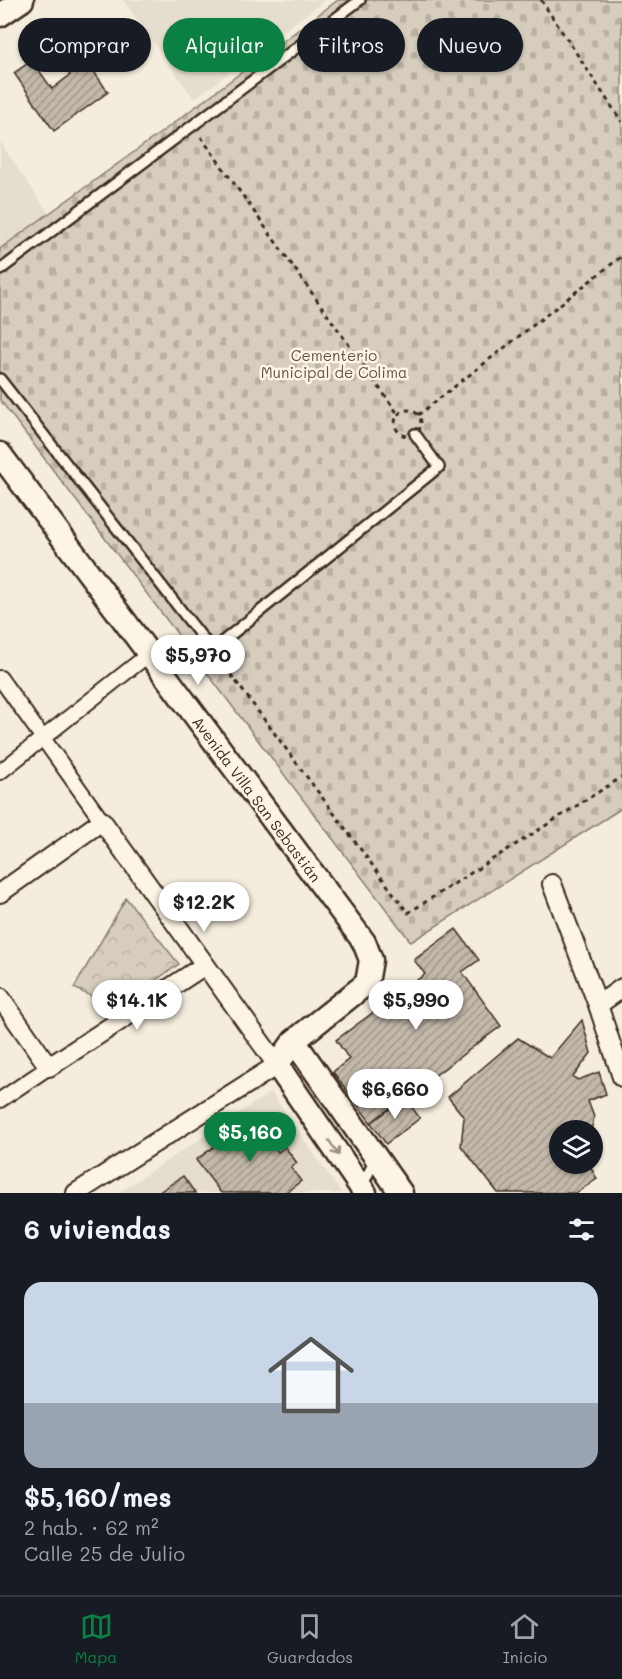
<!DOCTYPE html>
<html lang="es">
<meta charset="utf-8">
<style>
body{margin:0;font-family:Mali,sans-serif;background:#242831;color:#f1f3f6;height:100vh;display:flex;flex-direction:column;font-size:22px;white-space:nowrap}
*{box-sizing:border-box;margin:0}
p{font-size:20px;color:#9ea1a6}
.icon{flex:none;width:33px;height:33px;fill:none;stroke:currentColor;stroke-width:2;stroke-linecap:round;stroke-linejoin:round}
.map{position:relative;height:1193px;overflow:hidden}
.sheet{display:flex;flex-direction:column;background:#171b24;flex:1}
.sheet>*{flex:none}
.banner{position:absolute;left:18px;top:18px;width:586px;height:54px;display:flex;gap:12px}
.buttons{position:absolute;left:549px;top:1120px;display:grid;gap:12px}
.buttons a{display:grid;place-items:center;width:54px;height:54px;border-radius:50%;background:#171b24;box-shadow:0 2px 4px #0004;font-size:30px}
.price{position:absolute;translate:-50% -51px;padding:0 14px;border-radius:21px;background:#fff;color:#222;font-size:20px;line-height:39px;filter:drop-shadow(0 2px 3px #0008)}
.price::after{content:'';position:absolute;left:50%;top:36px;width:18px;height:14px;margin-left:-9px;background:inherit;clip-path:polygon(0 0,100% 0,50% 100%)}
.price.on{background:#0b8043;color:#fff}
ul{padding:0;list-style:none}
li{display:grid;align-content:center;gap:12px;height:318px;padding:0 24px}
li span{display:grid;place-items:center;height:186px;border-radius:18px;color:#555}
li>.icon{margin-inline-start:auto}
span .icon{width:108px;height:108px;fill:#fffc;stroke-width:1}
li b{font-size:26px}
h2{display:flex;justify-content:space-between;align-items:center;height:72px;padding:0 24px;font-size:26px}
.chip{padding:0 21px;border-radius:27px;background:#171b24;box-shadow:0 2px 4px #0004;font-size:21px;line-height:54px}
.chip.on{background:#0b8043;color:#fff}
.menu{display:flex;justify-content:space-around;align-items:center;height:84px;border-top:2px solid #363941;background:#171b24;font-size:16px;color:#9ea1a6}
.menu a{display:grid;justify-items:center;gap:3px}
.menu .on{color:#0b8043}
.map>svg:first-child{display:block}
.built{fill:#e5ddce}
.cemetery{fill:url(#cemetery-stones);stroke:#887c6e;stroke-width:1.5}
.park{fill:url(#park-crowns);stroke:#887c6e;stroke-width:1.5}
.building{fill:url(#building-hatch);stroke:#3b2a1e;stroke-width:1.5;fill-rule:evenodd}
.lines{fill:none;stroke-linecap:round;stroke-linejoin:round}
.service-casing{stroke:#3b2a1e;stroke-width:14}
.pedestrian-casing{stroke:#3b2a1e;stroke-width:18}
.minor-casing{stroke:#3b2a1e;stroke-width:22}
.tertiary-casing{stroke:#3b2a1e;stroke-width:27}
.path{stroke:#3b2a1e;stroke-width:3;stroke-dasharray:4.5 4.5;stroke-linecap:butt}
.service{stroke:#fcf5e5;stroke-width:9}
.pedestrian{stroke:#fcf5e5;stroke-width:14}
.minor{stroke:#fcf5e5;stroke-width:18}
.tertiary{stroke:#fcf5e5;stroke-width:22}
.oneway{stroke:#9c9082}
.labels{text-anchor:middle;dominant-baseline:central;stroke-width:5;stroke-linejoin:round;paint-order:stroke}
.park-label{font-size:15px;fill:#625346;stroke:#fcf5e5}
.street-label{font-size:15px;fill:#3b2a1e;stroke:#fcf5e5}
</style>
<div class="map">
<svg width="622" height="1193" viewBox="0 0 622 1193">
<defs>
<pattern id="cemetery-stones" width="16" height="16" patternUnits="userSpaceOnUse" patternTransform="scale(1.5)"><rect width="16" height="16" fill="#d6cdbd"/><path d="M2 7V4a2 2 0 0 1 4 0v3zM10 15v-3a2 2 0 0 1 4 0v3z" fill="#b9b0a2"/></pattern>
<pattern id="park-crowns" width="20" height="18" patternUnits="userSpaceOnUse" patternTransform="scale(1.5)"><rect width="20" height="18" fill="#d6cdbd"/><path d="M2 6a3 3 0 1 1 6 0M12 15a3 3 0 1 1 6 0" fill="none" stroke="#b9b0a2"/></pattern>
<pattern id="building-hatch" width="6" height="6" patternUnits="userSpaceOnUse" patternTransform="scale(1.5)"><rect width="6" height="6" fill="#c3b9aa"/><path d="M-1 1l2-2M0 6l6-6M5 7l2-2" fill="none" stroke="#a0978a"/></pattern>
</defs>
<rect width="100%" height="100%" fill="#f4eddd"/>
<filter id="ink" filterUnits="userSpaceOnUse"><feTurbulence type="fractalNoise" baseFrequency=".0167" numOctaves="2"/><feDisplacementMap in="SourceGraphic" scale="12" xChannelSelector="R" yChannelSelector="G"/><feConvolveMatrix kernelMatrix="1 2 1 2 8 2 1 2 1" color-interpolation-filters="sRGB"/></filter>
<g filter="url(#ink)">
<path class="built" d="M123,0H325L194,99Z
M0,142L49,214L0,249Z
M271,1092L341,1193H118Z"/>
<path class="cemetery" d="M338,0H622V808L411,942L0,400V249L163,131Z"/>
<path class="park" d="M126,898L179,964L128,999L99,1000L74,988Z"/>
<path class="building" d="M69,35L108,92L54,131L14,73ZM56,56L70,75L52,89L38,69Z
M456,929L479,960L462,972L501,1026L371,1123L333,1072L349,1059L336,1040L425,974L414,960Z
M582,1020L591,1053L573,1077L578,1080L599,1072L606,1094L588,1101L594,1117L591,1131H560V1164H589L597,1179L576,1193H498L461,1146L464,1117L448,1097L518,1038L550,1058Z
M404,1097L420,1118L386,1144L371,1123Z
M253,1118L263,1132L269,1128L276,1138L271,1142L278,1152L285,1147L297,1163L291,1168L301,1181L285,1193H221L196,1160Z
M183,1176L195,1193H158Z"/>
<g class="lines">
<g class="service-casing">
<path id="service" d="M0,270L360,0
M0,379L212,650L439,467L415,434
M362,1187L375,1159"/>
</g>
<g class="pedestrian-casing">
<path id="pedestrian" d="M0,678L102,821
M0,772L149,654
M0,1100L49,1067"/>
</g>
<g class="minor-casing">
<path id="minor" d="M552,884L598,1005L622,1077
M0,893L102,821L277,1065L76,1193
M0,997L49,1067L205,965
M598,1005L622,988"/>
</g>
<g class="tertiary-casing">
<path id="tertiary" d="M0,15L22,0
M0,454L364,942L371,960L367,983L294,1041L277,1065L365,1193
M294,1041L401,1193"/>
</g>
<path class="path" d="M541,0L622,122
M201,137L398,414
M395 423a13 13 0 1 1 26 0a13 13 0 1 1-26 0Z
M418,415L622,256
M220,660L408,913L622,777"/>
<use href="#service" class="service"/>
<use href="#pedestrian" class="pedestrian"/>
<use href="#minor" class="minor"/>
<use href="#tertiary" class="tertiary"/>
</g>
<defs><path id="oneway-shaft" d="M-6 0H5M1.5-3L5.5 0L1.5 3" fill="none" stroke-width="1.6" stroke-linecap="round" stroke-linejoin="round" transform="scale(1.5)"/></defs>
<use class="oneway" href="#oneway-shaft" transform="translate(334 1148) rotate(56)"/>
</g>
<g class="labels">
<g class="park-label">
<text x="334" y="355">Cementerio<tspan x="334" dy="17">Municipal de Colima</tspan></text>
</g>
<g class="street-label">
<text transform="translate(257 799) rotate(53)">Avenida Villa San Sebastián</text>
</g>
</g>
</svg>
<div class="buttons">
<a><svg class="icon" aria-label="layers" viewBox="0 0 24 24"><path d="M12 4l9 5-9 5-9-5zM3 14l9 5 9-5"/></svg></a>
</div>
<b class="price" style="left:198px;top:686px">$5,970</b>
<b class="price" style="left:204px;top:933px">$12.2K</b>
<b class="price" style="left:137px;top:1031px">$14.1K</b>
<b class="price" style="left:416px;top:1031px">$5,990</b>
<b class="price" style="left:395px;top:1120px">$6,660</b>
<b class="price on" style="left:250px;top:1163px">$5,160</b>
<div class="banner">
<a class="chip">Comprar</a>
<a class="chip on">Alquilar</a>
<a class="chip">Filtros</a>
<a class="chip">Nuevo</a>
</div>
</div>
<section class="sheet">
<h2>6 viviendas<svg class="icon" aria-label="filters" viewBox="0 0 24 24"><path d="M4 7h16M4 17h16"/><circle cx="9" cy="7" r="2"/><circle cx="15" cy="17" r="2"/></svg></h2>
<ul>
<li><span style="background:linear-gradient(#c9d6e8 65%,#9aa5b1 0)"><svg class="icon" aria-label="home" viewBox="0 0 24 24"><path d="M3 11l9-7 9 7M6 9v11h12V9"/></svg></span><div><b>$5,160/mes</b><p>2 hab. · 62 m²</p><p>Calle 25 de Julio</p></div></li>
</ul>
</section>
<nav class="menu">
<a class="on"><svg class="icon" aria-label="map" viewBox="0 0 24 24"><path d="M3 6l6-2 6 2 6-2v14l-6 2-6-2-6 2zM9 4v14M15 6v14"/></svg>Mapa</a>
<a><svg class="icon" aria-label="saved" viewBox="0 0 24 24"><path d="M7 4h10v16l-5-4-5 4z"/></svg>Guardados</a>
<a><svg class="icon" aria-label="home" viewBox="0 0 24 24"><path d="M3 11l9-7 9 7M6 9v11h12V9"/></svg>Inicio</a>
</nav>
